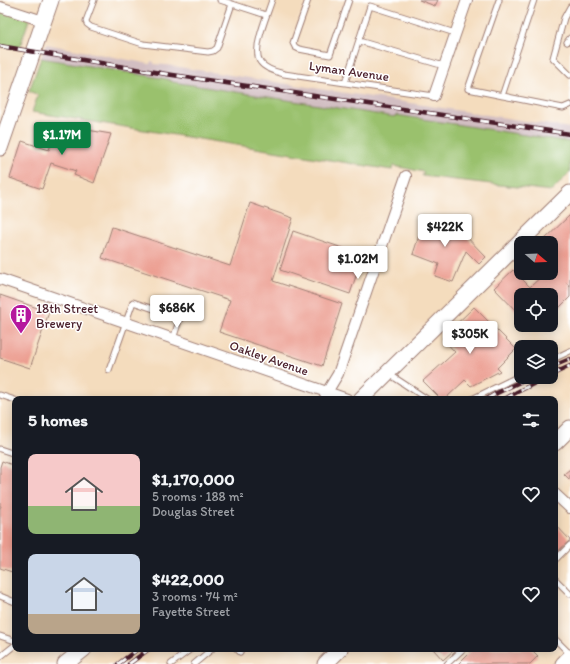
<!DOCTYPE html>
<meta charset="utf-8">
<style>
body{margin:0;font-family:Itim,sans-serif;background:#242831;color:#f1f3f6;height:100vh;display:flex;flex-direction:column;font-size:15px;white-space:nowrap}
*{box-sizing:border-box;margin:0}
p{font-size:13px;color:#9ea1a6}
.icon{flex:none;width:22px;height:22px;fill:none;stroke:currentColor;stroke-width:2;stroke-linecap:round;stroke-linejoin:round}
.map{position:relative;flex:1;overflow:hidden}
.side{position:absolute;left:12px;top:396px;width:546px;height:256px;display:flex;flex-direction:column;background:#171b24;border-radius:8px;box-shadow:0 2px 10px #0003}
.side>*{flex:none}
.needle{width:26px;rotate:109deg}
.tools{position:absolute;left:514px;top:236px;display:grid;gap:8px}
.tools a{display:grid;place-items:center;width:44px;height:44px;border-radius:8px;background:#171b24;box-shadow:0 2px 10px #0003;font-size:20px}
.price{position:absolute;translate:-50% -34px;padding:0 9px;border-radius:4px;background:#fff;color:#222;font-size:13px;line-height:26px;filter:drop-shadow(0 1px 2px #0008)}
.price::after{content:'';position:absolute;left:50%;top:24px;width:12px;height:9px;margin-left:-6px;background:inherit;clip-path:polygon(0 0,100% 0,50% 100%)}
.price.on{background:#0b8043;color:#fff}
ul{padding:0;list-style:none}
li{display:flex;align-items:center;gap:12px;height:100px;padding:0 16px}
li span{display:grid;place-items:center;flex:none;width:112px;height:80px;border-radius:8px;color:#555}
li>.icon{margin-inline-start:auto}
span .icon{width:48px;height:48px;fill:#fffc;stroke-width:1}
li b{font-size:17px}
h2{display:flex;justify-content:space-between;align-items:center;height:48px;padding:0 16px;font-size:17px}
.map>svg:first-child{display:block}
.industrial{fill:#d2bec2}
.green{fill:#9ac16d;stroke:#72704c}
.building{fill:#ec9e91}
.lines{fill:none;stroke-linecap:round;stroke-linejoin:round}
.lane-casing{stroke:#9f7e74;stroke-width:7}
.street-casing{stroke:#9f7e74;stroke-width:12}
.secondary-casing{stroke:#9f7e74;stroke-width:17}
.lane{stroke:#fff;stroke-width:5}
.street{stroke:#fff;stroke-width:10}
.secondary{stroke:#fff;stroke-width:15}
.rail-casing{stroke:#4a1f2b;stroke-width:4.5}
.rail{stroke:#fff;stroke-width:3;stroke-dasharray:9;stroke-linecap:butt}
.labels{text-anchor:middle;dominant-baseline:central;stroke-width:3;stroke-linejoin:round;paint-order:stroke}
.street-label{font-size:13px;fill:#4a1f2b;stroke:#fff}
.poi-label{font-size:13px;fill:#4a1f2b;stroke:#fff;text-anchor:start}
</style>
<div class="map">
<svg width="570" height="664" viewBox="0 0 570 664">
<rect width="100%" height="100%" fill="#fff"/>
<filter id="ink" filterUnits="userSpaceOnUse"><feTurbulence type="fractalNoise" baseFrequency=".025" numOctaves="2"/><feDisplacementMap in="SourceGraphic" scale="8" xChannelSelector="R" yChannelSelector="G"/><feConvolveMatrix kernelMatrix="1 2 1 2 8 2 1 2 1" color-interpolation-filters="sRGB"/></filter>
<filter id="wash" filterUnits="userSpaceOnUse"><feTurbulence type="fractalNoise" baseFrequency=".012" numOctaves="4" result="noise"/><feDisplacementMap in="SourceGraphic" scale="16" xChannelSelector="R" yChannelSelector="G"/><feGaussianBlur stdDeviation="0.9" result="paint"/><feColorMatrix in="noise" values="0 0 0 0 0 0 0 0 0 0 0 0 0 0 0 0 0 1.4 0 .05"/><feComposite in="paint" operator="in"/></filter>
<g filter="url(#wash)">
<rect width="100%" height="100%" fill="#f4dcbd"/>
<path class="industrial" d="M46,44L150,64L151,61L154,62V64L166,65L570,128V142L396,115L395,117L173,82L167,79L41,58Z"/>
<path class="green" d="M0,7L30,17L19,49L0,46Z
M41,58L167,79L173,82L395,117L396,115L570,142V172L552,191L422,176L424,172L394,166L392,170L32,112L38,95L29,91Z"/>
<g id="blocks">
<path class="building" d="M419,0H438L435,6Z
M58,125L111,134L94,183L74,175L76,171L51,163L42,189L10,178L22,141L49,150Z
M250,203L293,218L273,281L342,304L322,366L219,332L230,300L102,258L112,227L230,266Z
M570,215V286L565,282L570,287V297L551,316V295H521V316L494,288L513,270L530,287L545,273H551V243H541Z
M425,217L458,228L486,257L479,264L466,251L453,282L435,276L439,264L413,254Z
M293,231L363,255L350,294L280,270Z
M0,295L49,312L30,368L0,358Z
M474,307L516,349L497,368L500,371L471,386L465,380L445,399H441L423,381L455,352L442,338Z
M530,325H542L536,331Z
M2,461L15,466V573L0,568V509L1,506H0V467Z
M570,469V480L564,474Z
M555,524L570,540L555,554Z
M433,649H455L443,660Z
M473,649H531L538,656L530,664H458Z"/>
</g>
</g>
<g filter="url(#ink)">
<use href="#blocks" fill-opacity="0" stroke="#9f7e74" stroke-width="1"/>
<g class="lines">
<g class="lane-casing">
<path id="lane" d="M94,0L86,21L87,24L91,27L143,44L208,52L213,51L217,48L232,4
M220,0L266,15
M272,0C268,12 263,24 260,36C253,61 260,68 284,74L434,96
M308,0L293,43L295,47L299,49L330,55L349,0
M499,0L468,89L563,108L570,105
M570,7L564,18L553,58L570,75
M359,41L444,66
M567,42L570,38
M345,83L370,6L455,33
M502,96L534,0
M551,360L570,351
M109,370L133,302L180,318L173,339
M389,374L427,399
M0,395L15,400
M472,399L521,375
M0,449L15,454
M555,560L570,545
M555,579L570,594
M0,596L15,602
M0,636L15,641
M555,639L570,654
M237,649L240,652
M0,657L15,645
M171,664L191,649
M194,664L212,649
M447,664L463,649"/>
</g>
<g class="street-casing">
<path id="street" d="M0,7L43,21
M434,96L467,0
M0,279L347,399
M325,399L327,392L338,374L406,176
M555,494L570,508"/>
</g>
<g class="secondary-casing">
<path id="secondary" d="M0,148L51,0
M361,399L570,193
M555,443L570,428
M65,664L84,649
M325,664L340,649
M563,664L570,657"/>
</g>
<use href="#lane" class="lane"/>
<use href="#street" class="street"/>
<use href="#secondary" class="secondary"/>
<g class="rail-casing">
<path id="rail" d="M0,46L166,74L570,134
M551,367L570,359
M551,375L570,366
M487,399L497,393L530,377
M505,399L517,392L547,377
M118,664L138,649
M129,664L149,649"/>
</g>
<use href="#rail" class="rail"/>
</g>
</g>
<defs>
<g id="building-pin" transform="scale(1.15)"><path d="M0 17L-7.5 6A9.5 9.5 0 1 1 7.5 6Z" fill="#b5179e" stroke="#fff"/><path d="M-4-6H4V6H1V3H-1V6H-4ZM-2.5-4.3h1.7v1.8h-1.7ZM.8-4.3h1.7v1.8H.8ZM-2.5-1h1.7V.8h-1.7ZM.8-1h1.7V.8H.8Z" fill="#fff"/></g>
</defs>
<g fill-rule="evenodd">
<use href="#building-pin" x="21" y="315"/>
</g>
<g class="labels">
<g class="street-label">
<text transform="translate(349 71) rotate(8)">Lyman Avenue</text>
<text transform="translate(269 358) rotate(19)">Oakley Avenue</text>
</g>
<g class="poi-label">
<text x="36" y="308">18th Street<tspan x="36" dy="15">Brewery</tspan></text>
</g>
</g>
</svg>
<div class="tools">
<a><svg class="needle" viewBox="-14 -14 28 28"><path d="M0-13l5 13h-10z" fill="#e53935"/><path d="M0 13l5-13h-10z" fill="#9ea1a6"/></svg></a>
<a><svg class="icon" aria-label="locate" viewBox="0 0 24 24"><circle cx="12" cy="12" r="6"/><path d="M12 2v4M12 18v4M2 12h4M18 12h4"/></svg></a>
<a><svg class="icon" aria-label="layers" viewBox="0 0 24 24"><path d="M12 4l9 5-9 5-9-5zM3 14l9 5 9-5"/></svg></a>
</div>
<b class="price on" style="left:62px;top:156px">$1.17M</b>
<b class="price" style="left:445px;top:248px">$422K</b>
<b class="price" style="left:358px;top:280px">$1.02M</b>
<b class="price" style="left:177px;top:329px">$686K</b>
<b class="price" style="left:470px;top:355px">$305K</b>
<section class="side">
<h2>5 homes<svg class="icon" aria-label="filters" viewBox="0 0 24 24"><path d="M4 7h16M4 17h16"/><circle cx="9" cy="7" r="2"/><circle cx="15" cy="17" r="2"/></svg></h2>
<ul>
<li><span style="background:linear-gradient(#f6c9c9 65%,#8fb573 0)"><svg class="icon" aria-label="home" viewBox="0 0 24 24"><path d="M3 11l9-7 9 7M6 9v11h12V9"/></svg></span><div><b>$1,170,000</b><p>5 rooms · 188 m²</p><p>Douglas Street</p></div><svg class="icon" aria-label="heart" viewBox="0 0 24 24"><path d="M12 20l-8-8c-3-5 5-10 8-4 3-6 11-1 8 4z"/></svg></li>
<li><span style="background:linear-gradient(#c9d6e8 75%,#b9a48a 0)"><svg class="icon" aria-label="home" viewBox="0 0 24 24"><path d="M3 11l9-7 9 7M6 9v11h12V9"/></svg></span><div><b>$422,000</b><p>3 rooms · 74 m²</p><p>Fayette Street</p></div><svg class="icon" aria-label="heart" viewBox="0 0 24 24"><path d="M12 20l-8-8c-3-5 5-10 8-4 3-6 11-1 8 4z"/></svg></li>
</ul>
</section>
</div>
